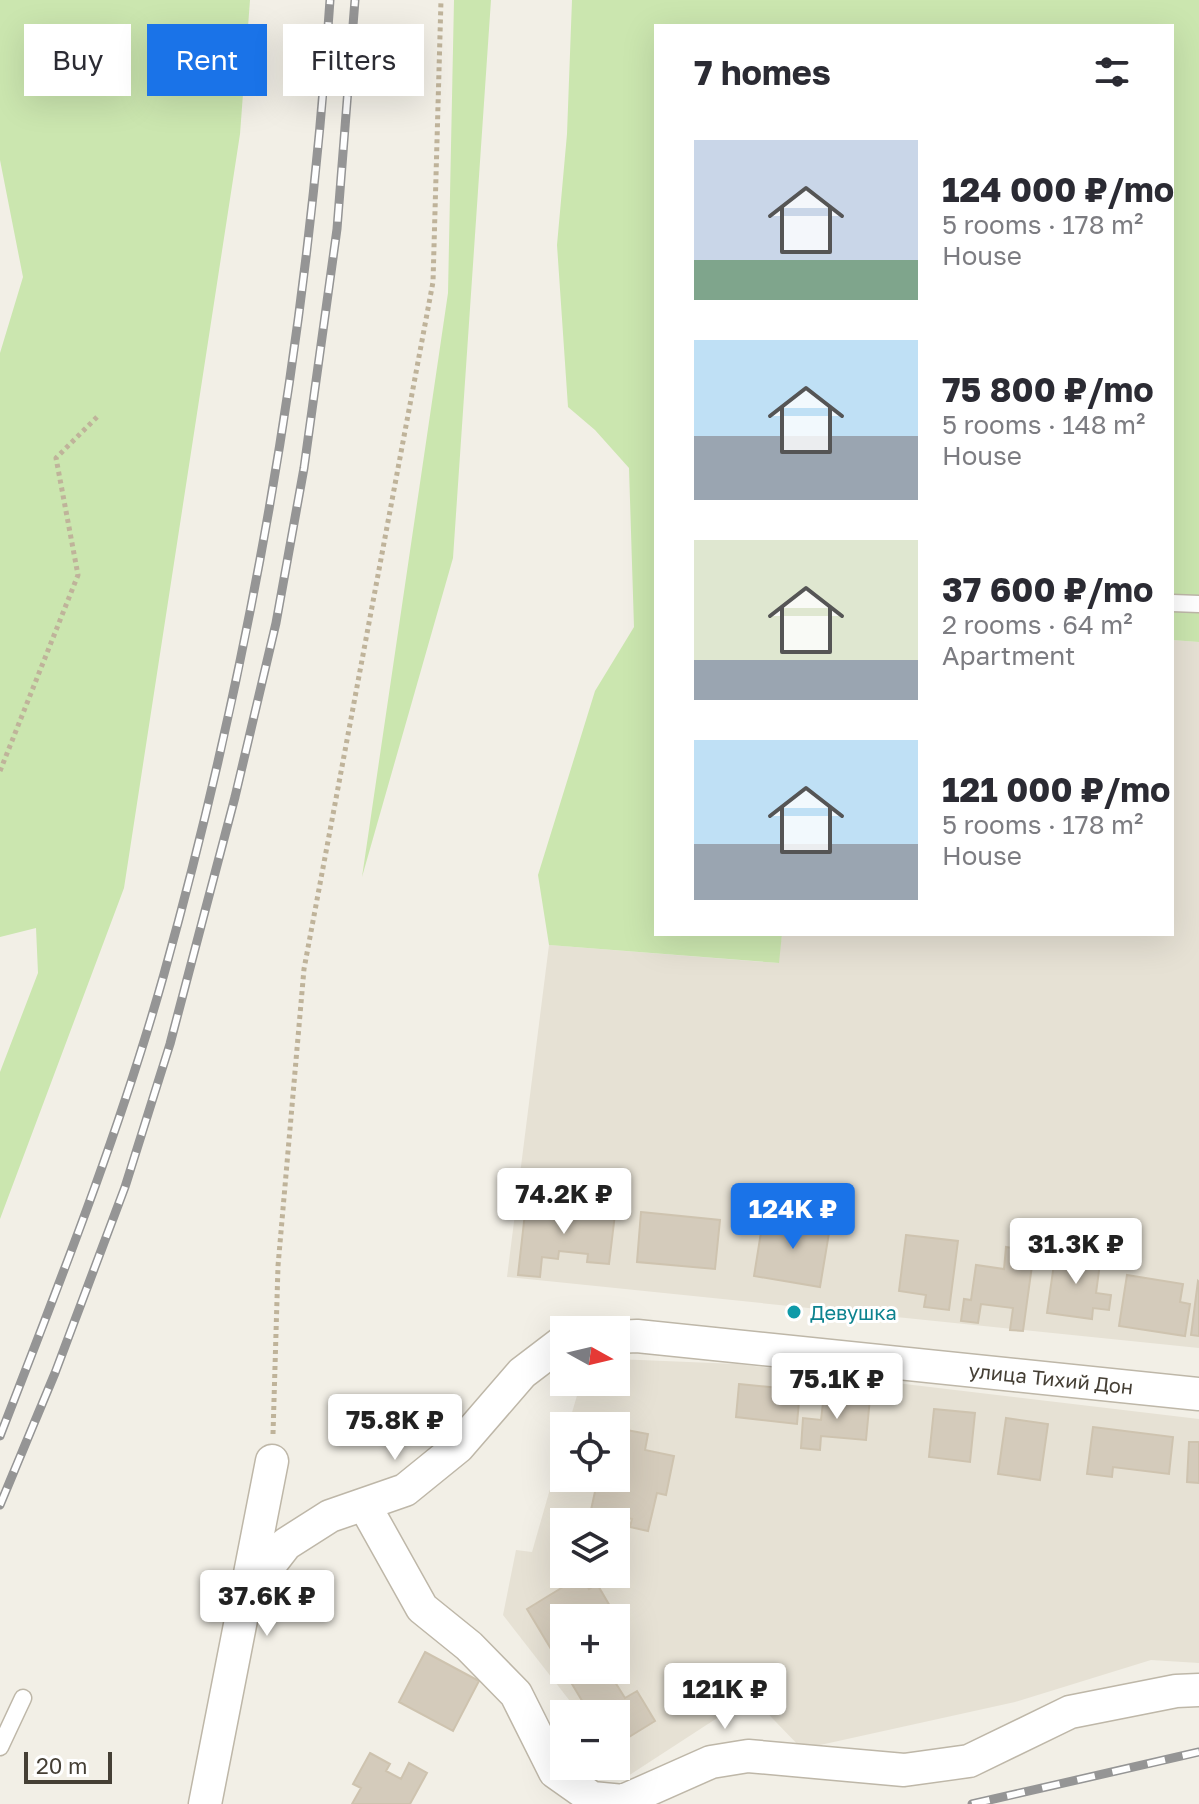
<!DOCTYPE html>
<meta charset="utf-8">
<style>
body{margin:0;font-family:"Golos Text",sans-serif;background:#f7f7f7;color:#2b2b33;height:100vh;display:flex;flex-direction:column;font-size:30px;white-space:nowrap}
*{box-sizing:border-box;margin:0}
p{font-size:26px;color:#7c7c81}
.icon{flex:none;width:44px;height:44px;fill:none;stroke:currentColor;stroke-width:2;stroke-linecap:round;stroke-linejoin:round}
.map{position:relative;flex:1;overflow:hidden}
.details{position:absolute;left:654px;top:24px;width:520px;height:912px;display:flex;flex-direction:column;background:#fff;border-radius:0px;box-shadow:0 8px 32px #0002}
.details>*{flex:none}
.hud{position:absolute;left:24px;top:24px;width:510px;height:72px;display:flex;gap:16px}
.needle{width:52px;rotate:98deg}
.buttons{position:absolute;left:550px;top:1316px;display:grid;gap:16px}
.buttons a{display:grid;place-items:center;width:80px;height:80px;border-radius:0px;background:#fff;box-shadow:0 8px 32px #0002;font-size:40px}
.scale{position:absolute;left:24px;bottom:20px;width:88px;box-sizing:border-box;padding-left:8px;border:4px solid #453f35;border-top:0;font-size:22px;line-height:28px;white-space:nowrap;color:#453f35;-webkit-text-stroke:6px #fff;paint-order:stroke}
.price{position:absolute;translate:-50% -68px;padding:0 18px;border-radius:8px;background:#fff;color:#222;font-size:26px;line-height:52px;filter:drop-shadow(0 2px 4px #0008)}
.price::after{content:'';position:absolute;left:50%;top:48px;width:24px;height:18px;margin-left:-12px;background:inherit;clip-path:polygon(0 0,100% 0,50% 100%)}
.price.current{background:#1a73e8;color:#fff}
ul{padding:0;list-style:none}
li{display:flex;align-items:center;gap:24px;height:200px;padding:0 40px}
li span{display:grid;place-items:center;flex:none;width:224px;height:160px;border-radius:0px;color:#555}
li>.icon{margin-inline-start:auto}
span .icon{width:96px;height:96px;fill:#fffc;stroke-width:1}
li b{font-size:34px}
h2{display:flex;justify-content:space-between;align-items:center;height:96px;padding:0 40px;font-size:34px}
.chip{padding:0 28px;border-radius:0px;background:#fff;box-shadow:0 8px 32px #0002;font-size:28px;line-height:72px}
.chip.current{background:#1a73e8;color:#fff}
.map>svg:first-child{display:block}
.residential{fill:#e6e1d4;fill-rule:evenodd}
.green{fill:#cbe6af}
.building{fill:#d4cbbb;stroke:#cec3af;stroke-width:2}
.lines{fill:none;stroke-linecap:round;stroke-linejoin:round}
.service-casing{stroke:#beb7a8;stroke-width:19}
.minor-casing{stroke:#beb7a8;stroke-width:35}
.path{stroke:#bfb39a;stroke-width:5;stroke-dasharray:4 4;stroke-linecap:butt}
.service{stroke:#fff;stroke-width:16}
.minor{stroke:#fff;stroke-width:32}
.rail-casing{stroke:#959595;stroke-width:9}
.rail{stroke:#fff;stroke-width:6;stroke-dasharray:18;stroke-linecap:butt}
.culture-dot{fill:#0f9aa8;stroke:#fff;stroke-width:3}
.labels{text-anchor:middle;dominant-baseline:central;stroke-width:6;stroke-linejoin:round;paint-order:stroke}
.culture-label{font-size:20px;fill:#0d838f;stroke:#fff;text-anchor:start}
.street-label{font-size:20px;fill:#453f35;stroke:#fff}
</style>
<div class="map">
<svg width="1199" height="1804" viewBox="0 0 1199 1804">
<rect width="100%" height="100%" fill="#f2efe6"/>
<path class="residential" d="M1172,640L1199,642V1348L507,1277L549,945L778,963L782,934H1172Z
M616,1359L737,1364L1199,1419V1663L1151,1660L1015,1702L802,1749L751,1696L628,1776L616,1761V1714H580L503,1615L516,1550L532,1552L564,1440V1478H616V1426H568L581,1382H616ZM564,1522H616V1574H564ZM564,1618H616V1670H564Z"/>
<path class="green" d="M0,0H250L240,134L124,888L0,1219V1072L38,973L36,928L0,937V353L23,277L0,160Z
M454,0H491L453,558L362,877L448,293Z
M572,0H1199V642L1172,640V26H656V934H782L779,963L549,945L538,875L595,691L634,627L629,468L595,430L568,407L557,245L567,134Z"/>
<path class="building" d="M526,1204L615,1214L609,1264L587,1262L588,1254L559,1251L558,1259L542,1257L540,1277L518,1275Z
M641,1212L720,1220L715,1269L637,1262Z
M804,1216L831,1221L820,1287L754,1276L763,1220L802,1226Z
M906,1235L958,1241L949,1310L924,1307L926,1295L899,1291Z
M1006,1247L1034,1251L1023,1331L1010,1330L1013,1308L981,1304L978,1323L961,1321L964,1299L971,1300L976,1265L1004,1269Z
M1056,1250L1101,1256L1096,1293L1111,1295L1109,1310L1093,1308L1092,1319L1047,1313Z
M1127,1275L1183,1284L1180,1302L1190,1304L1185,1336L1119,1326Z
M1198,1281L1199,1282V1336L1191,1335Z
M739,1384L800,1390L797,1424L736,1417Z
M824,1394L870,1398L866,1440L821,1436L820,1450L801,1448L803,1418L821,1420Z
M934,1409L975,1413L970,1462L929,1457Z
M1006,1418L1048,1424L1040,1480L998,1474Z
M1093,1427L1173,1437L1169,1474L1113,1467L1112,1477L1087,1474Z
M616,1428L648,1434L645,1450L674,1456L666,1495L657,1493L648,1531L630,1527L632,1519L591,1510L598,1478H616Z
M1189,1442H1199V1483L1187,1482Z
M581,1576L589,1589L597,1584L621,1625L616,1628V1618H564V1670H616V1660L625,1675L615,1682L625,1698L637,1691L655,1721L616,1745V1714H590L527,1609Z
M425,1652L479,1681L453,1731L399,1702Z
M370,1753L390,1764L386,1771L401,1779L409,1763L427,1773L410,1804H352L361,1788L353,1784Z"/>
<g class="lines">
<g class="service-casing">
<path id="service" d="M1172,603L1199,604
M0,1747L23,1698"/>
</g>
<g class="minor-casing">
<path id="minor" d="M616,1337L637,1336L1199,1394
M365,1506L422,1608L469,1646L516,1694L555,1772L592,1798L623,1801L711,1762L748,1756L904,1770L969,1761L1070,1712L1176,1691L1199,1690
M248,1593L286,1544L330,1516L405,1490L458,1447L522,1373L564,1341
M205,1804L272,1461"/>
</g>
<path class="path" d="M0,771L78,575L56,458L99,415
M273,1434L278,1266L304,969L433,282L441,0"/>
<use href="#service" class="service"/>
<use href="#minor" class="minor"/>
<g class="rail-casing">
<path id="rail" d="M0,1436C59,1284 120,1131 164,974C253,655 308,330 330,0
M0,1505L55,1373L125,1187L170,1044L235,797L276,623L304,468L337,229L355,0
M972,1804L1199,1752"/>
</g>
<use href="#rail" class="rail"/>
</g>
<circle class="culture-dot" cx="794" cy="1312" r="8"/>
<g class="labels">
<g class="culture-label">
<text x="810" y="1312">Девушка</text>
</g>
<g class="street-label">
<text transform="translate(1051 1378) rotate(6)">улица Тихий Дон</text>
</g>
</g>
</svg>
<div class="buttons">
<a><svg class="needle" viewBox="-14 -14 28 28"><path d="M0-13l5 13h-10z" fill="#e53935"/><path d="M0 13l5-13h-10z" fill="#7c7c81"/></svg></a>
<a><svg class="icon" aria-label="locate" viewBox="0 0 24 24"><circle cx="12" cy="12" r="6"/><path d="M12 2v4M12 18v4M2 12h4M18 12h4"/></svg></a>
<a><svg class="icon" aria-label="layers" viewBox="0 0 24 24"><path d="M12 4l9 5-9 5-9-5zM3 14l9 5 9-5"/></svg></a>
<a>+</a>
<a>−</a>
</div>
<div class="scale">20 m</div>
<b class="price" style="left:564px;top:1236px">74.2K ₽</b>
<b class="price current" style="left:793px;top:1251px">124K ₽</b>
<b class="price" style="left:1076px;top:1286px">31.3K ₽</b>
<b class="price" style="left:837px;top:1421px">75.1K ₽</b>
<b class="price" style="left:395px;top:1462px">75.8K ₽</b>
<b class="price" style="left:267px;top:1638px">37.6K ₽</b>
<b class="price" style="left:725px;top:1731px">121K ₽</b>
<div class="hud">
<a class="chip">Buy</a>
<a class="chip current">Rent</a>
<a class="chip">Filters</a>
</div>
<section class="details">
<h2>7 homes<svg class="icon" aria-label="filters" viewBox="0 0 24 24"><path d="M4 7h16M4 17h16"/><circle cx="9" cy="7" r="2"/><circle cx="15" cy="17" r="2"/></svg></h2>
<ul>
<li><span style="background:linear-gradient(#c9d6e8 75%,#7fa58c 0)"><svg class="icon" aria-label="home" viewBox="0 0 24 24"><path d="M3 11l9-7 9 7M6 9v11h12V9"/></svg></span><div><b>124 000 ₽/mo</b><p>5 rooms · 178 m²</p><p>House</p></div></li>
<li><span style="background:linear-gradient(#bfe0f5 60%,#9aa5b1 0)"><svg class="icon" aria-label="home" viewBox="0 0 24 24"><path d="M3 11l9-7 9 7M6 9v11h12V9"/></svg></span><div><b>75 800 ₽/mo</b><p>5 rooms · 148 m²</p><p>House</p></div></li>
<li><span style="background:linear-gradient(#dfe7d0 75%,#9aa5b1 0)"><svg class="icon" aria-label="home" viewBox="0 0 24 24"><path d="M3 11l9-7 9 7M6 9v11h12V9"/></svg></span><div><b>37 600 ₽/mo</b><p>2 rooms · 64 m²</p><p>Apartment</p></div></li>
<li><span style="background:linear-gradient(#bfe0f5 65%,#9aa5b1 0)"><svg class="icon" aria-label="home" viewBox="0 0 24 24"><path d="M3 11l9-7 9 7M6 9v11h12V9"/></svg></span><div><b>121 000 ₽/mo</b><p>5 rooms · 178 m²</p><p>House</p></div></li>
</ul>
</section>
</div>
